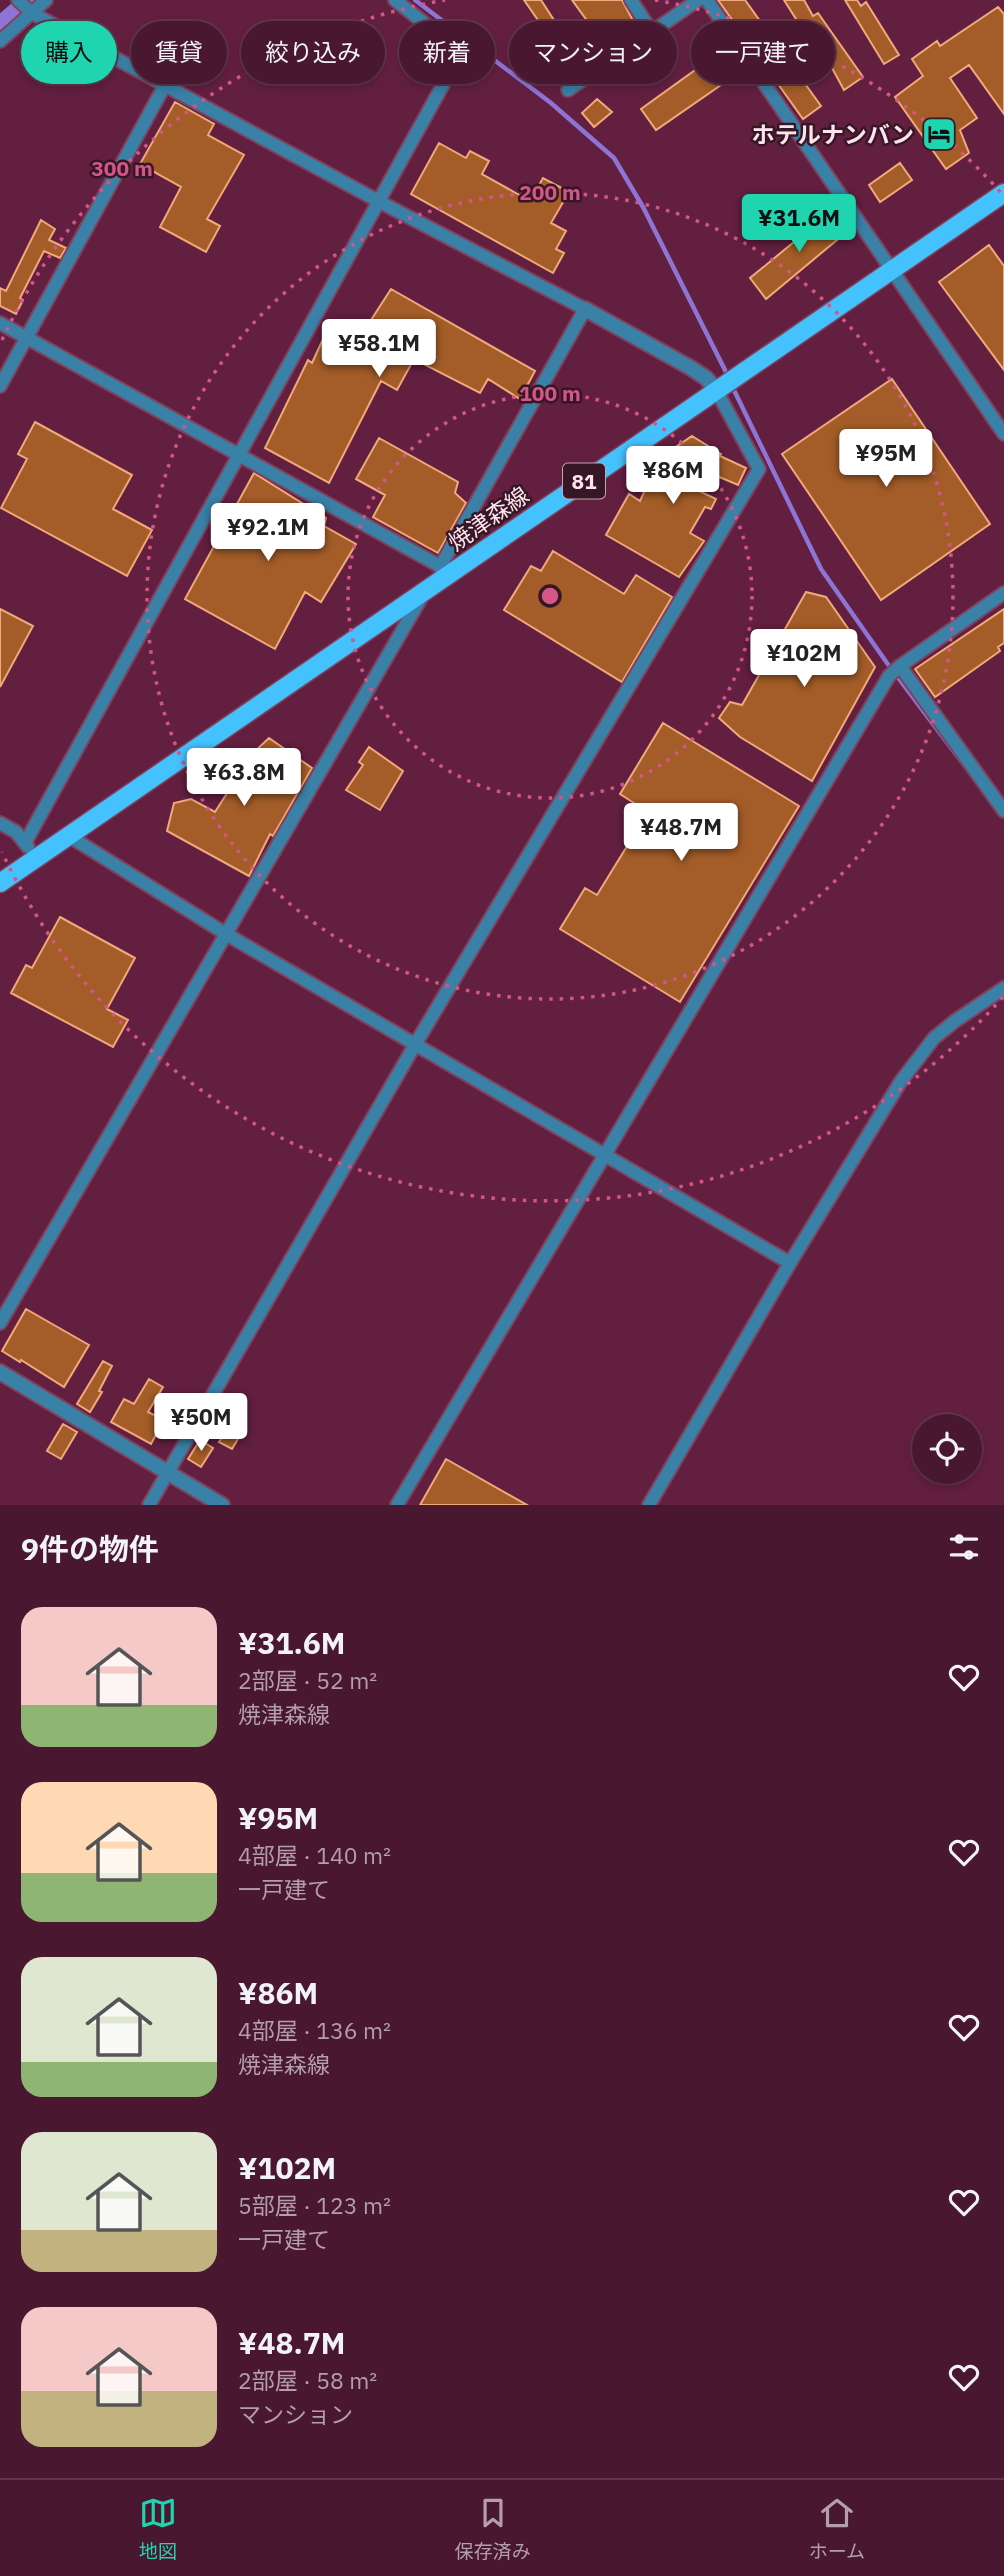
<!DOCTYPE html>
<html lang="ja">
<meta charset="utf-8">
<style>
body{margin:0;font-family:"IBM Plex Sans","Noto Sans JP",sans-serif;background:#512038;color:#f1f3f6;height:100vh;display:flex;flex-direction:column;font-size:26px;white-space:nowrap}
*{box-sizing:border-box;margin:0}
p{font-size:23px;color:#b29fab}
.icon{flex:none;width:38px;height:38px;fill:none;stroke:currentColor;stroke-width:2;stroke-linecap:round;stroke-linejoin:round}
.map{position:relative;height:1505px;overflow:hidden}
.details{display:flex;flex-direction:column;background:#4a1730;flex:1}
.details>*{flex:none}
.banner{position:absolute;left:21px;top:21px;width:962px;height:63px;display:flex;gap:14px}
.buttons{position:absolute;left:912px;top:1414px;display:grid;gap:14px}
.buttons a{display:grid;place-items:center;width:70px;height:70px;border-radius:50%;background:#4a1730;box-shadow:0 4px 10px #0003,0 0 0 2px #61364c;font-size:35px}
.price{position:absolute;translate:-50% -60px;padding:0 16px;border-radius:7px;background:#fff;color:#222;font-size:23px;line-height:46px;filter:drop-shadow(0 2px 4px #0008)}
.price::after{content:'';position:absolute;left:50%;top:42px;width:21px;height:16px;margin-left:-10px;background:inherit;clip-path:polygon(0 0,100% 0,50% 100%)}
.price.current{background:#1fd5b0;color:#111}
ul{padding:0;list-style:none}
li{display:flex;align-items:center;gap:21px;height:175px;padding:0 21px}
li span{display:grid;place-items:center;flex:none;width:196px;height:140px;border-radius:21px;color:#555}
li>.icon{margin-inline-start:auto}
span .icon{width:84px;height:84px;fill:#fffc;stroke-width:1}
li b{font-size:30px}
h2{display:flex;justify-content:space-between;align-items:center;height:84px;padding:0 21px;font-size:30px}
.chip{padding:0 24px;border-radius:32px;background:#4a1730;box-shadow:0 4px 10px #0003,0 0 0 2px #61364c;font-size:24px;line-height:63px}
.chip.current{background:#1fd5b0;color:#111}
.menu{display:flex;justify-content:space-around;align-items:center;height:98px;border-top:2px solid #61364c;background:#4a1730;font-size:19px;color:#b29fab}
.menu a{display:grid;justify-items:center;gap:4px}
.menu .current{color:#1fd5b0}
.map>svg:first-child{display:block}
.lines{fill:none;stroke-linecap:round;stroke-linejoin:round}
.stream{stroke:#8e74d5;stroke-width:4.5}
.river{stroke:#8e74d5;stroke-width:24}
.building{fill:#a45d28;stroke:#f0a97a;stroke-width:2}
.minor-casing{stroke:#7f425f;stroke-width:16}
.tertiary-casing{stroke:#7f425f;stroke-width:18}
.primary-casing{stroke:#7f425f;stroke-width:21}
.minor{stroke:#3981a6;stroke-width:12}
.tertiary{stroke:#3981a6;stroke-width:14}
.primary{stroke:#44c2fe;stroke-width:18}
.ring{fill:none;stroke:#d45587;stroke-width:3.5;stroke-dasharray:3.5 7}
.labels{text-anchor:middle;dominant-baseline:central;stroke-width:5;stroke-linejoin:round;paint-order:stroke}
.shield{fill:#361725;stroke:#c2a6b1;stroke-width:2}
.shield-label{font-size:21px;font-weight:bold;fill:#fee3ed}
.poi-label{font-size:23px;font-weight:bold;fill:#fee3ed;stroke:#361725;text-anchor:end}
.street-label{font-size:23px;fill:#fee3ed;stroke:#361725}
.centre{fill:#d45587;stroke:#361725;stroke-width:3.5}
.ring-label{font-size:21px;text-anchor:middle;font-weight:bold;fill:#d45587;stroke:#361725;stroke-width:5;stroke-linejoin:round;paint-order:stroke}
</style>
<div class="map">
<svg width="1004" height="1505" viewBox="0 0 1004 1505">
<rect width="100%" height="100%" fill="#631f40"/>
<g class="lines">
<path class="stream" d="M415,0L551,103L614,158L643,207L729,378
M732,386L821,569L887,663L964,765"/>
<path class="river" d="M0,29L34,0"/>
</g>
<path class="building" d="M524,0H541L572,48L575,46L588,65L578,73L561,51L527,74L519,61L551,39Z
M572,0H622L637,28L609,51Z
M718,0H745L821,106L803,119Z
M784,0H804L813,16L818,13L863,77L844,90L825,55L822,57L811,36L808,38Z
M845,0H857L861,6L866,2L899,55L884,64Z
M998,7L1004,14V114L969,65L950,78L977,118L960,130L969,153L946,169L895,97L923,76L912,59L937,41L940,46Z
M705,63L721,85L656,130L641,109Z
M597,99L612,112L594,127L582,113Z
M175,102L214,124L208,135L244,155L207,219L220,226L206,252L160,227L181,187L140,164Z
M439,143L466,158L470,151L489,161L482,174L530,201L543,178L569,192L551,223L566,231L556,249L564,253L553,273L411,194Z
M900,163L912,180L880,202L869,185Z
M833,210L849,230L766,299L750,278Z
M41,220L55,229L49,240L66,248L60,258L44,251L20,298L23,300L16,314L0,306V288L6,291Z
M989,245L1004,266V370L939,282Z
M391,289L535,371L520,399L488,379L480,393L414,359L397,390L381,381L329,483L265,448L308,360L312,363L329,326L362,348L377,325L371,320Z
M892,379L990,524L881,600L782,454Z
M35,422L132,475L113,509L152,530L127,576L1,508L27,459L18,454Z
M692,436L721,454L720,456L746,468L738,485L710,473L699,491L716,499L711,509L705,507L690,533L704,541L679,577L606,535L629,494L640,501L655,468L649,465Z
M379,438L458,482L455,493L466,503L438,553L373,517L385,495L356,479Z
M254,473L326,518L324,526L356,544L321,602L305,592L275,649L185,599Z
M553,551L624,594L636,575L672,597L622,682L504,610L531,566L541,571Z
M806,592L826,597L875,667L812,781L740,737L719,718L730,702L742,705Z
M0,609L33,626L0,687Z
M1004,609V643L998,647L1000,651L935,697L915,669Z
M663,723L799,806L680,1002L560,929L585,888L597,895L640,825L629,819L637,805L620,794Z
M269,738L312,768L273,836L270,834L249,876L167,831L174,803L191,799L215,812L231,787L224,780Z
M369,747L403,771L380,810L346,790L363,765L359,762Z
M60,917L135,958L107,1009L128,1020L113,1047L11,993L26,965L32,968Z
M26,1309L89,1345L64,1387L21,1360L20,1362L2,1351Z
M103,1361L112,1366L99,1391L102,1392L90,1412L77,1404Z
M149,1379L163,1387L148,1412L164,1420L151,1444L111,1422L124,1399L134,1404Z
M231,1422L244,1429L232,1449L219,1442Z
M63,1424L77,1432L61,1459L47,1451Z
M200,1440L213,1448L201,1467L188,1459Z
M446,1459L527,1505H420Z"/>
<g class="lines">
<g class="minor-casing">
<path id="minor" d="M18,0L32,13L380,202L585,309L440,567
M631,0L652,32
M707,0L1004,434
M0,41L46,0
M568,90L698,0
M0,323L447,570
M0,386L165,85
M900,666L1004,811
M0,823L16,832L28,847
M69,836L226,934L790,1263
M25,843L461,52L395,0
M0,1323L424,593
M149,1505L416,1043L759,469L716,390
M397,1505L889,676L900,666L1004,593
M649,1505L790,1263L901,1081L934,1038L955,1021L1004,988"/>
</g>
<g class="tertiary-casing">
<path id="tertiary" d="M585,309L691,368L706,378L716,390
M0,1372L222,1505"/>
</g>
<g class="primary-casing">
<path id="primary" d="M0,883L1004,193"/>
</g>
<use href="#minor" class="minor"/>
<use href="#tertiary" class="tertiary"/>
<use href="#primary" class="primary"/>
</g>
<g class="ring">
<circle cx="550" cy="596" r="202"/>
<circle cx="550" cy="596" r="403"/>
<path d="M1003 997A605 605 0 0 1 2 852M2 340A605 605 0 0 1 445 0M655 0A605 605 0 0 1 1003 195"/>
</g>
<defs>
<g id="hotel-square" transform="scale(1.75)"><rect x="-9" y="-9" width="18" height="18" rx="4" fill="#1fd5b0" stroke="#361725"/><path d="M-6-4.5h1.5V1H6V5H4.5V3h-9V5H-6ZM-4 0a1.8 1.8 0 1 1 3.6 0ZM.5 0V-2.5h3Q6-2.5 6 0Z" fill="#111"/></g>
</defs>
<g fill-rule="evenodd">
<use href="#hotel-square" x="939" y="134"/>
</g>
<g class="labels">
<rect class="shield" x="563" y="463.5" width="42" height="35" rx="5"/>
<g class="shield-label">
<text x="584" y="481">81</text>
</g>
<g class="poi-label">
<text x="914" y="134">ホテルナンバン</text>
</g>
<g class="street-label">
<text transform="translate(488 518) rotate(-35)">焼津森線</text>
</g>
</g>
<circle cx="550" cy="596" r="10" class="centre"/>
<g class="ring-label">
<text x="122" y="176">300 m</text>
<text x="550" y="200">200 m</text>
<text x="550" y="401">100 m</text>
</g>
</svg>
<div class="buttons">
<a><svg class="icon" aria-label="locate" viewBox="0 0 24 24"><circle cx="12" cy="12" r="6"/><path d="M12 2v4M12 18v4M2 12h4M18 12h4"/></svg></a>
</div>
<b class="price current" style="left:799px;top:254px">¥31.6M</b>
<b class="price" style="left:379px;top:379px">¥58.1M</b>
<b class="price" style="left:886px;top:489px">¥95M</b>
<b class="price" style="left:673px;top:506px">¥86M</b>
<b class="price" style="left:268px;top:563px">¥92.1M</b>
<b class="price" style="left:804px;top:689px">¥102M</b>
<b class="price" style="left:244px;top:808px">¥63.8M</b>
<b class="price" style="left:681px;top:863px">¥48.7M</b>
<b class="price" style="left:201px;top:1453px">¥50M</b>
<div class="banner">
<a class="chip current">購入</a>
<a class="chip">賃貸</a>
<a class="chip">絞り込み</a>
<a class="chip">新着</a>
<a class="chip">マンション</a>
<a class="chip">一戸建て</a>
</div>
</div>
<section class="details">
<h2>9件の物件<svg class="icon" aria-label="filters" viewBox="0 0 24 24"><path d="M4 7h16M4 17h16"/><circle cx="9" cy="7" r="2"/><circle cx="15" cy="17" r="2"/></svg></h2>
<ul>
<li><span style="background:linear-gradient(#f6c9c9 70%,#8fb573 0)"><svg class="icon" aria-label="home" viewBox="0 0 24 24"><path d="M3 11l9-7 9 7M6 9v11h12V9"/></svg></span><div><b>¥31.6M</b><p>2部屋 · 52 m²</p><p>焼津森線</p></div><svg class="icon" aria-label="heart" viewBox="0 0 24 24"><path d="M12 20l-8-8c-3-5 5-10 8-4 3-6 11-1 8 4z"/></svg></li>
<li><span style="background:linear-gradient(#ffd9b3 65%,#8fb573 0)"><svg class="icon" aria-label="home" viewBox="0 0 24 24"><path d="M3 11l9-7 9 7M6 9v11h12V9"/></svg></span><div><b>¥95M</b><p>4部屋 · 140 m²</p><p>一戸建て</p></div><svg class="icon" aria-label="heart" viewBox="0 0 24 24"><path d="M12 20l-8-8c-3-5 5-10 8-4 3-6 11-1 8 4z"/></svg></li>
<li><span style="background:linear-gradient(#dfe7d0 75%,#8fb573 0)"><svg class="icon" aria-label="home" viewBox="0 0 24 24"><path d="M3 11l9-7 9 7M6 9v11h12V9"/></svg></span><div><b>¥86M</b><p>4部屋 · 136 m²</p><p>焼津森線</p></div><svg class="icon" aria-label="heart" viewBox="0 0 24 24"><path d="M12 20l-8-8c-3-5 5-10 8-4 3-6 11-1 8 4z"/></svg></li>
<li><span style="background:linear-gradient(#dfe7d0 70%,#c2b280 0)"><svg class="icon" aria-label="home" viewBox="0 0 24 24"><path d="M3 11l9-7 9 7M6 9v11h12V9"/></svg></span><div><b>¥102M</b><p>5部屋 · 123 m²</p><p>一戸建て</p></div><svg class="icon" aria-label="heart" viewBox="0 0 24 24"><path d="M12 20l-8-8c-3-5 5-10 8-4 3-6 11-1 8 4z"/></svg></li>
<li><span style="background:linear-gradient(#f6c9c9 60%,#c2b280 0)"><svg class="icon" aria-label="home" viewBox="0 0 24 24"><path d="M3 11l9-7 9 7M6 9v11h12V9"/></svg></span><div><b>¥48.7M</b><p>2部屋 · 58 m²</p><p>マンション</p></div><svg class="icon" aria-label="heart" viewBox="0 0 24 24"><path d="M12 20l-8-8c-3-5 5-10 8-4 3-6 11-1 8 4z"/></svg></li>
</ul>
</section>
<nav class="menu">
<a class="current"><svg class="icon" aria-label="map" viewBox="0 0 24 24"><path d="M3 6l6-2 6 2 6-2v14l-6 2-6-2-6 2zM9 4v14M15 6v14"/></svg>地図</a>
<a><svg class="icon" aria-label="saved" viewBox="0 0 24 24"><path d="M7 4h10v16l-5-4-5 4z"/></svg>保存済み</a>
<a><svg class="icon" aria-label="home" viewBox="0 0 24 24"><path d="M3 11l9-7 9 7M6 9v11h12V9"/></svg>ホーム</a>
</nav>
